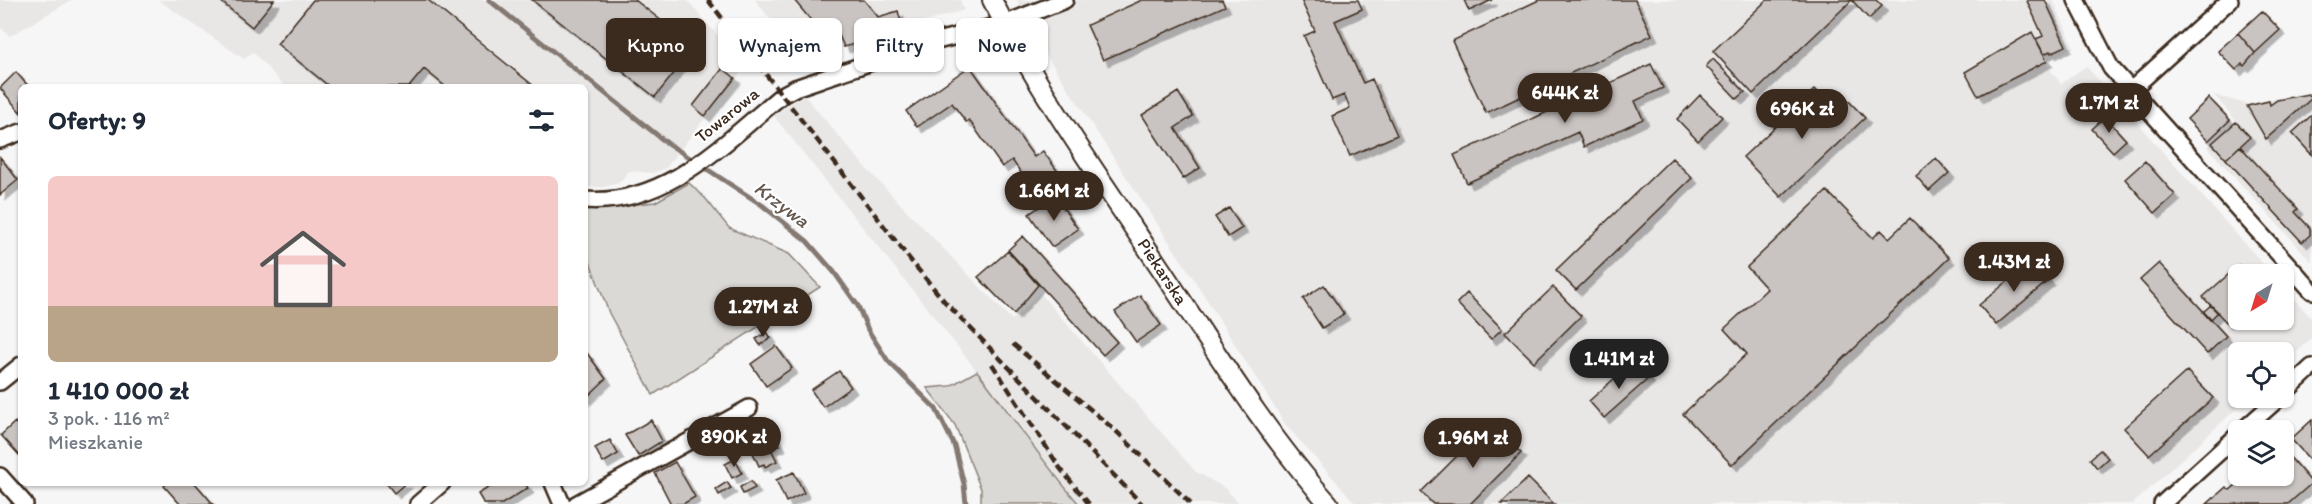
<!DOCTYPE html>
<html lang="pl">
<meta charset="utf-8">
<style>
body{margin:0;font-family:Itim,sans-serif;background:#f6f6f7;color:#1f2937;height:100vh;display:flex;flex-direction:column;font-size:22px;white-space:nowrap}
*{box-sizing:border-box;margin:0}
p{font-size:20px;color:#747a83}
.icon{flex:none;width:33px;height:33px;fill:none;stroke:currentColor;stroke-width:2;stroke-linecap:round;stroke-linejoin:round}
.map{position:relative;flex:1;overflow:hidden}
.drawer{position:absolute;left:18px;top:84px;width:570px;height:402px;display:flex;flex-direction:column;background:#fff;border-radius:9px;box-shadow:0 2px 4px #0004}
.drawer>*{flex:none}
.guide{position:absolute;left:606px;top:18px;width:570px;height:54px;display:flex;gap:12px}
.needle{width:39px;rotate:218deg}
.controls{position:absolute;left:2228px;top:264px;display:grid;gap:12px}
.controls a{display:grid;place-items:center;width:66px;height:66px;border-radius:9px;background:#fff;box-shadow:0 2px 4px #0004;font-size:30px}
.price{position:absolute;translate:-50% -51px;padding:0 14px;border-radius:21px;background:#3b2a1e;color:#fff;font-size:20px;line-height:39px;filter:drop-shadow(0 2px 3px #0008)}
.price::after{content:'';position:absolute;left:50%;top:36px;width:18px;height:14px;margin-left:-9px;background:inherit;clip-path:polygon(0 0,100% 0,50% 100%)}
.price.current{background:#222;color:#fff}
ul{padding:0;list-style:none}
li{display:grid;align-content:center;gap:12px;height:318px;padding:0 30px}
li+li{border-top:2px solid #e0e1e3}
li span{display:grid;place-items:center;height:186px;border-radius:9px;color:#555}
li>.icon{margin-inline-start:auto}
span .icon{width:108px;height:108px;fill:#fffc;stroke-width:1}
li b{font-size:26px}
h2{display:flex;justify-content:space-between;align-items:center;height:72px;padding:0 30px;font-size:26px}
.pill{padding:0 21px;border-radius:9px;background:#fff;box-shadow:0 2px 4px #0004;font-size:21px;line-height:54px}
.pill.current{background:#3b2a1e;color:#fff}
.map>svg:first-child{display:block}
.built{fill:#e9e7e6}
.green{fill:#dbd9d6;stroke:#8b827a;stroke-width:1.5}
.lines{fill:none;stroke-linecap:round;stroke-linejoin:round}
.stream{stroke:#847972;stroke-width:5}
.building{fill:#c9c3c1;stroke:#3b2a1e;stroke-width:1.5;filter:url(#shadow)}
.minor-casing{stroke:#3b2a1e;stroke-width:20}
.tertiary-casing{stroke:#3b2a1e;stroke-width:22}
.minor{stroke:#fff;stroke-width:15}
.tertiary{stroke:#fff;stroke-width:18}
.rail{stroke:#3b2a1e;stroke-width:4.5;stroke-dasharray:9 4.5;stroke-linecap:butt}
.labels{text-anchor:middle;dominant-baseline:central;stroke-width:4.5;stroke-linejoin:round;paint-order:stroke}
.street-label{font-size:18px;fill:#3b2a1e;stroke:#fff}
.water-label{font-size:20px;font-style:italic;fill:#65584f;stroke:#fff}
</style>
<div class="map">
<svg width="2312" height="504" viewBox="0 0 2312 504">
<defs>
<filter id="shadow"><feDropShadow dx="5.5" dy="5.5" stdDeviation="0" flood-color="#0004"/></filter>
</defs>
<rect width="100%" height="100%" fill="#f7f6f6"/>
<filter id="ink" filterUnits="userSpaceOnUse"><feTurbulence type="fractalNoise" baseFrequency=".0167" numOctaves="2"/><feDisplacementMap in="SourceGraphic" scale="12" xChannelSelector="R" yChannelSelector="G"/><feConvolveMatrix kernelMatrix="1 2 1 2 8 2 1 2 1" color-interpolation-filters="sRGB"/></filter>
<g filter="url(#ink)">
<path class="built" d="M0,0H72L10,36L0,27Z
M158,0H687L745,67L666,168L653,173L629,171L619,183L604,187H585V87H285L253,52L244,59Z
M755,0H960L964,10L844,47L804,62Z
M1017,0H2053L2074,47L2045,62L2061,84L2086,66L2272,274H2238V320H2283V286L2312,319V338L2283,365V352H2238V398H2248L2133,504H1356L1285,424L1193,278L1034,37Z
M2312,92V262L2207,147L2236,121L2214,95L2247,104Z
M804,95L866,168L1012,320L1040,293L1195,471L1225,488L1240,504H1079L1052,473L1015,419L977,371L773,115Z"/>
<path class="green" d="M689,183L706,199L729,228L789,254L820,287L653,395L609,313L585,249V210L655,202Z
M977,371C1012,415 1042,462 1079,504H981V489L955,425L927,388L950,386Z"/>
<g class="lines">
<path class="stream" d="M489,0L667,143L762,205L807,241L834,272L858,306L868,330L888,361L936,409L954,445L964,484L966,504"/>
</g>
<path class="building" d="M219,0H274L252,27Z
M313,0H428L535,87H446L424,69L409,87H330L277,44Z
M532,0H635L695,47L655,97Z
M794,0H864L878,17L898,11L903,29L844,47L835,26L824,36Z
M1142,0H1222L1225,6L1103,60L1087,25Z
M1301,0H1358L1362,9L1335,21L1363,83L1372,79L1397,135L1350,156L1332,116L1350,108L1344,95L1332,100L1304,36L1315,31Z
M1464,0H1492L1469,11Z
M1539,0H1635L1652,35L1486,113L1452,41Z
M1767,0H1876L1882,6L1869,19L1852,0L1753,94L1713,51Z
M2029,0H2045L2066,46L2051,53L2050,51L2044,54L2036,39L2043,36L2027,1Z
M2262,11L2280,30L2255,53L2238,33Z
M2032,32L2047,61L1978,96L1965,72Z
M2238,33L2255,53L2244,66L2242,64L2236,70L2218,51Z
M1713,59L1745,92L1737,99L1706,66Z
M1651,64L1663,88L1635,101L1643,119L1584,147L1578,132L1467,183L1454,155Z
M970,66L1034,157L1043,151L1066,183L1041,201L1012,160L1002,167L969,120L966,122L952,103L917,127L906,111Z
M723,68L735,78L705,116L693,106Z
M16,72L29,87H21V113L0,88Z
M1815,89L1833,107L1844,96L1865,118L1781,197L1743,157Z
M1178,92L1193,116L1175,128L1200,168L1183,179L1142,115Z
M2308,94L2312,98L2266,139L2247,106L2269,101L2270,105L2277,100Z
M1700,95L1722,117L1698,141L1677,119Z
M2209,98L2230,120L2208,141L2187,119Z
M2312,115V155L2292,133Z
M2105,117L2126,140L2113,152L2092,129Z
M2236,122L2250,137L2226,159L2212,143Z
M2240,146L2298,209L2295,212L2310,228V235L2302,242L2226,159Z
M0,157L18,180L0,195Z
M1672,158L1692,178L1576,290L1556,270Z
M1936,158L1949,173L1929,191L1916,176Z
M2145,161L2175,195L2155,213L2125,179Z
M1827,191L1873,238L1881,230L1889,238L1910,218L1949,258L1732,465L1683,414L1747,354L1724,329L1767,289L1747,267Z
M1055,196L1078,229L1052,247L1029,214Z
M1229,208L1242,228L1228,237L1215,217Z
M1023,236L1117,342L1103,355L1008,250Z
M1008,251L1038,285L1014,314L978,277Z
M2032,261L2049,280L1996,325L1979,305Z
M2159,263L2226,336L2207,354L2140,280Z
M2239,265L2248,274H2238V311L2226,322L2203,297Z
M1324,285L1344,314L1322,328L1303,299Z
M1553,287L1581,316L1534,362L1505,333Z
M1467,293L1502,329L1491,339L1457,303Z
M1140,295L1161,325L1136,342L1115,312Z
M2211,305L2218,312L2210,320L2203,312Z
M767,332L771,338L760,345L756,339Z
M776,346L792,368L766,386L751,364Z
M587,353L606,379L585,399V355Z
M1634,361L1649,378L1604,418L1589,401Z
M839,371L851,387L823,407L811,390Z
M2187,371L2213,398L2149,455L2124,428Z
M651,420L662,441L638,456L625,435Z
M2312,420V462L2291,439Z
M769,421L780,445L771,449L777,461L765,467L764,464L759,466L748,442L753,440L749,431Z
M15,422L21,429V457L1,435Z
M1490,423L1521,453L1470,504H1433L1421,492Z
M610,440L618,454L603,463L595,448Z
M2100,450L2108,458L2097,468L2090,459Z
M2287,454L2312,483L2288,504H2207L2226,487L2230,490L2237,484L2233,478L2238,474L2245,476H2283V455L2284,457Z
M735,459L742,473L732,478L725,464Z
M675,462L695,497L683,504H671L655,473Z
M794,472L804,493L786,502L776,480Z
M1528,478L1554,504H1501Z
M751,481L755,488L743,494L740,487Z
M727,482L731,488L719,495L716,489Z
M167,483H195L213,504H180L164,486Z
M386,483H406L394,493Z
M496,483H525L528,488L502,504H484L478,494Z"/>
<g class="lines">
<g class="minor-casing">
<path id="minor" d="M2076,0L2111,68L2312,291
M2131,90L2230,0
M0,140L21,132
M585,200C666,206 724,143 782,95L795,88L925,44L1004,24L1065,0
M0,382L21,365
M2283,394L2312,367
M2243,430L2279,398
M0,476L25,504
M553,483L562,504
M418,504L442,483
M576,504L749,408
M2162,504L2238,435"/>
</g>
<g class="tertiary-casing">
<g id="tertiary">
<path id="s1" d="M992,0C1040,94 1101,179 1159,266C1213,347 1264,431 1329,504"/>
</g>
</g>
<use href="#minor" class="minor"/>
<use href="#tertiary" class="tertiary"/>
<path class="rail" d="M708,0L912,262L945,302L1142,504
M1013,344L1116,431L1191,504
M992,364L1060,468L1089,504"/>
</g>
</g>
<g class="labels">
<g class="street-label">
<text transform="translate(727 115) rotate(-39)">Towarowa</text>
<text stroke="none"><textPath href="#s1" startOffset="321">Piekarska</textPath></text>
</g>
<g class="water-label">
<text transform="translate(782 204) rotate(37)">Krzywa</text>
</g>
</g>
</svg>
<div class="controls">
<a><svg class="needle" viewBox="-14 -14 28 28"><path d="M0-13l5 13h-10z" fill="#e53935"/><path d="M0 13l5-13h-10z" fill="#747a83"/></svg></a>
<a><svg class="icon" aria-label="locate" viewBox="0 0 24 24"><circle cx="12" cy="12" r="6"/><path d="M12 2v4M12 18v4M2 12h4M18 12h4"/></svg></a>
<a><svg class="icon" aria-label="layers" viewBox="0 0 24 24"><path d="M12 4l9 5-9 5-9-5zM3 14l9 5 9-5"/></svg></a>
</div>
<b class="price" style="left:1565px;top:124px">644K zł</b>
<b class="price" style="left:2109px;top:134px">1.7M zł</b>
<b class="price" style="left:1802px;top:140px">696K zł</b>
<b class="price" style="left:1054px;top:222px">1.66M zł</b>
<b class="price" style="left:2014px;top:293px">1.43M zł</b>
<b class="price" style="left:763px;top:338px">1.27M zł</b>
<b class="price current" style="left:1619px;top:390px">1.41M zł</b>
<b class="price" style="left:734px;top:468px">890K zł</b>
<b class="price" style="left:1473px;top:469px">1.96M zł</b>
<div class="guide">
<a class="pill current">Kupno</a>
<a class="pill">Wynajem</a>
<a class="pill">Filtry</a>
<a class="pill">Nowe</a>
</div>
<section class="drawer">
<h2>Oferty: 9<svg class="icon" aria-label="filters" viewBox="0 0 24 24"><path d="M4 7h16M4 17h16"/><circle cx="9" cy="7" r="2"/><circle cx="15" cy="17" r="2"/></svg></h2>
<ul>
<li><span style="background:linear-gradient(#f6c9c9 70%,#b9a48a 0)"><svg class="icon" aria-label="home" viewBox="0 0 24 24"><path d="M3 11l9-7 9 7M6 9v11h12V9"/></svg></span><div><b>1 410 000 zł</b><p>3 pok. · 116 m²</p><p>Mieszkanie</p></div></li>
</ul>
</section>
</div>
